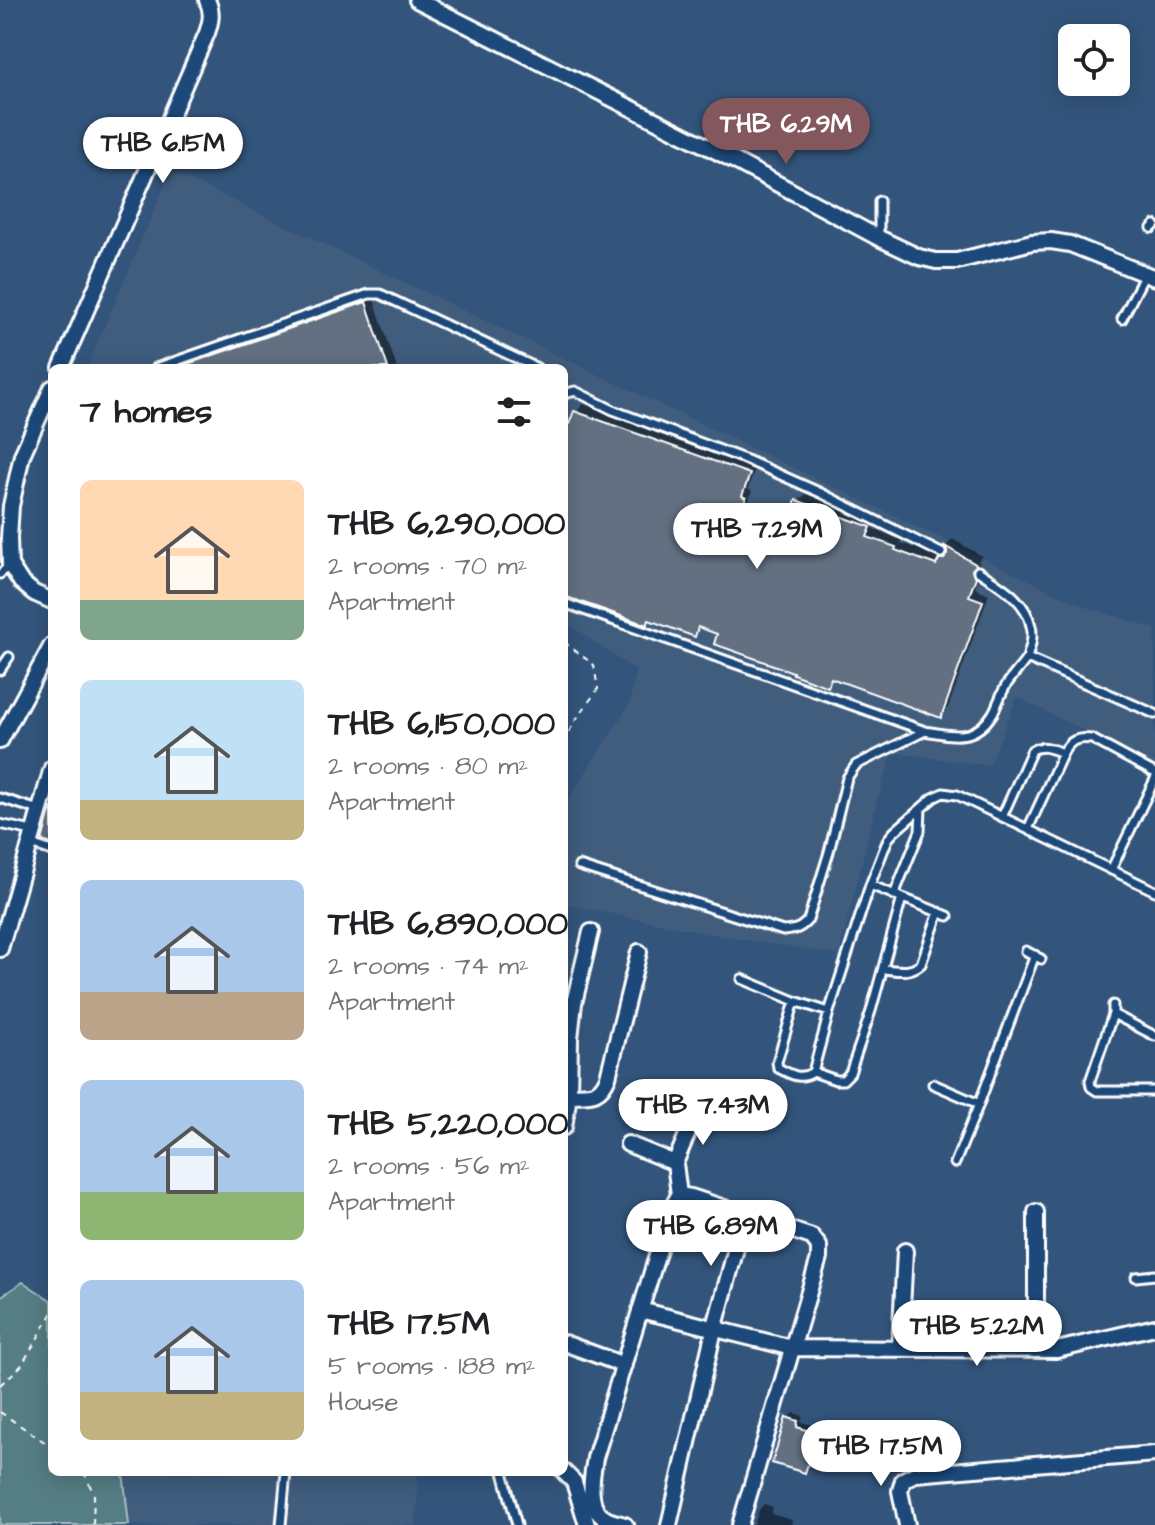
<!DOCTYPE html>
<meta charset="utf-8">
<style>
body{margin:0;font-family:"Architects Daughter",sans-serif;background:#f6f6f6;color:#202124;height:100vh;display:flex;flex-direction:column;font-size:30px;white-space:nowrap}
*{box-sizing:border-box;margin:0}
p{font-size:26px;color:#757577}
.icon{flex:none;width:44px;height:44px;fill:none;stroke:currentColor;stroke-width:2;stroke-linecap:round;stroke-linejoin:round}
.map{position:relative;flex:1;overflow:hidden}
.details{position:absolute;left:48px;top:364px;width:520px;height:1112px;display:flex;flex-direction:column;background:#fff;border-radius:12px;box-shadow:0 4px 20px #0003}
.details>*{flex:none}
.controls{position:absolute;left:1058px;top:24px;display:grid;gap:16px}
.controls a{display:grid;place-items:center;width:72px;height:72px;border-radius:12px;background:#fff;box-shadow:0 4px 20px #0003;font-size:40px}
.price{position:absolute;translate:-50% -68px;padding:0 18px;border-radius:28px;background:#fff;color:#222;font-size:26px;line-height:52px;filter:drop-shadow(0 2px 4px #0008)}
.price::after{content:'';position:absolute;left:50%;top:48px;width:24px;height:18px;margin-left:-12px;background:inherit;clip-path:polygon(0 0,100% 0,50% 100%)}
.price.active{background:#84575d;color:#fff}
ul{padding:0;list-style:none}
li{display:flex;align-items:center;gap:24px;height:200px;padding:0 32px}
li span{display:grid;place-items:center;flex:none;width:224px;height:160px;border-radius:12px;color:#555}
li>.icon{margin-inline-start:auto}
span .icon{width:96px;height:96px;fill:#fffc;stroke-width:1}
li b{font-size:34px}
h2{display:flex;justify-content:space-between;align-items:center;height:96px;padding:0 32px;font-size:34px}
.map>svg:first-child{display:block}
.built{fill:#415d7e}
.green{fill:#547d84;stroke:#aabec2;stroke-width:2}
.shadow{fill:#0007}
.building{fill:#627082;stroke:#fff;stroke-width:2}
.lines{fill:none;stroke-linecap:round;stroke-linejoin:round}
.lane-casing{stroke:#fff;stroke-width:13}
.street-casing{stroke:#fff;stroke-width:20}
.path{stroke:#fff;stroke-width:2;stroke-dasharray:6 6;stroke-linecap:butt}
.lane{stroke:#1f4a7a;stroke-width:7}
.street{stroke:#1f4a7a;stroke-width:14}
</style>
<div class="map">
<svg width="1155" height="1525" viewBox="0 0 1155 1525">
<rect width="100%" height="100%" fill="#33557c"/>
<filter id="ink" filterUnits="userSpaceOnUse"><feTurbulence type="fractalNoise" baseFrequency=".0125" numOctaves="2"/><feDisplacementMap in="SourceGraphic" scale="16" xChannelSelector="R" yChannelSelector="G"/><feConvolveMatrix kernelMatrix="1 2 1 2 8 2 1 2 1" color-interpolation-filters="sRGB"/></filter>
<g filter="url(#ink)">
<path class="built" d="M171,171L1083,606L1155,629V766L1017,697L989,766L893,752L877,801L839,955L712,934L564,904V806L629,705L636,671L564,621V368H87Z
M123,1472H418L416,1525H129Z"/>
<path class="green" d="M23,1282L52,1301V1472H123L129,1525H0V1297Z"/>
<path class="shadow" d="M373,296L397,368H149L159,365Z
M583,404L756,466L748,489L752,491L748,504L792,519L798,501L806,494L877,519L873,529L902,540L901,543L943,558L949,551L946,546L952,539L982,556L978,561L982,569L975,588L989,594L948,708L940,715L834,677L827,684L720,633L702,626L694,634L651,619L646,623L564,594V432L567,424Z
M794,1413L803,1416L801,1422L822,1428L810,1466L805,1471L788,1418Z
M764,1504L773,1507L771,1514L792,1520L791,1525H754L759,1510Z"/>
<path class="building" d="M366,302L388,368H176Z
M574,411L750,474L742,496L746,498L742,511L787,527L796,500L871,527L867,537L896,547L895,550L936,565L939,559H944L947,555V550L943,545L977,565L972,570L976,577L969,596L983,601L941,718L831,678L828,687L793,674V672L714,644L717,634L698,627L695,637L649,620L647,625L564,596V422L569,424Z
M51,808H52V844L42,841Z
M786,1417L798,1421L797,1427L818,1434L805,1473L772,1463Z"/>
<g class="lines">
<g class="lane-casing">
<path id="lane" d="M879,201V238
M1152,228L1155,225
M1122,319L1145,274
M156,368L369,294H380L537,368
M564,394L575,391L613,410L747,460L821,493L941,553
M978,571C999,585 1026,599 1031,626C1034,637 1030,648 1027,658L1155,714
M0,574L10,565
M564,603L925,731C954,736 975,742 993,713C998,704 1001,693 1007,684C1013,675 1021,667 1027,658
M0,670L9,657
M0,798L39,810
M1002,817L1032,750C1043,744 1052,749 1063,753
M0,824L32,831
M1028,829L1063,753C1070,740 1077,737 1092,739L1155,773
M31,844L52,851
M579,866L783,931C795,930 800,929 808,920L829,852L847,778L856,765L925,731
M1111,870L1155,779
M870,885L948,916
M894,895L920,831L921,809
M1026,951L1041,959
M883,969C897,970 910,974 921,964L939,912
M742,979L795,1001L829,1012L870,885L888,839L894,832L933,798L943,793L957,795L1155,891
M795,1001L777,1062L778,1068C791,1074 800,1081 813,1072L829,1012
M1113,1005V1014L1090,1081L1091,1087L1097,1091H1155
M1113,1014L1155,1036
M813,1072L836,1080H843L850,1073L871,1011L902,898
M933,1084L979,1104
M955,1163L979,1104L1035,955
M1136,1277L1155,1275
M503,1472L517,1525
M281,1525L286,1472"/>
</g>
<g class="street-casing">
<path id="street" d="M417,0L720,153L879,238L919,257L936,261H957L1032,242L1051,241L1070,244L1155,278
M61,368L207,33C211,21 213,12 207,0
M52,388L22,455L11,506L9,538L10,565L21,582L34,593L52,601
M0,741L52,645
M0,949L52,768
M569,1095C589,1094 599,1098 608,1077L639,952
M564,1127L569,1095L570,1038L574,1003L591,932
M675,1163L695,1116
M679,1195L691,1197L812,1237L819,1246V1258L740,1525
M1036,1212V1350
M640,1310L792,1348L1057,1350L1155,1327
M564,1343L624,1365
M900,1348L905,1251
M564,1472L574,1482L587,1525
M625,1525C619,1523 611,1522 606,1519C585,1508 592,1476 595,1458L671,1210L679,1195L675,1163L628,1144
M669,1525L714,1330L745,1215
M907,1525L900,1491L903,1480L915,1474L1155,1454"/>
</g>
<path class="path" d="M564,642L594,665L598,689L575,721L564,741
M0,1385L21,1366L52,1314
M0,1412L52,1447
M84,1472L94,1495L93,1525"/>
<use href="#lane" class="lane"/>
<use href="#street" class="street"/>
</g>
</g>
</svg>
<div class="controls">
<a><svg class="icon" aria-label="locate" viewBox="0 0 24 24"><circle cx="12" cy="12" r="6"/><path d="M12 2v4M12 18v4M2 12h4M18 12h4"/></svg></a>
</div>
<b class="price active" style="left:786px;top:166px">THB 6.29M</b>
<b class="price" style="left:163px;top:185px">THB 6.15M</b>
<b class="price" style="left:757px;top:571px">THB 7.29M</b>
<b class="price" style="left:703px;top:1147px">THB 7.43M</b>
<b class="price" style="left:711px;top:1268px">THB 6.89M</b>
<b class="price" style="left:977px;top:1368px">THB 5.22M</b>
<b class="price" style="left:881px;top:1488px">THB 17.5M</b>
<section class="details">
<h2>7 homes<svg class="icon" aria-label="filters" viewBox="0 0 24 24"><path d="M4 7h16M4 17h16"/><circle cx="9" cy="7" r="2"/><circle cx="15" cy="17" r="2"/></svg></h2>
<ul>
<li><span style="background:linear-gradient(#ffd9b3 75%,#7fa58c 0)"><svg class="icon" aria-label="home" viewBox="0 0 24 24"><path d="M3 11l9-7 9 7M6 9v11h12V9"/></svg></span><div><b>THB 6,290,000</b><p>2 rooms · 70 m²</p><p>Apartment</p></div></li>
<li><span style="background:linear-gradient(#bfe0f5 75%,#c2b280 0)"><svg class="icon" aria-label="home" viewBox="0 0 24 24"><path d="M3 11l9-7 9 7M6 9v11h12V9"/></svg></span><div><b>THB 6,150,000</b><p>2 rooms · 80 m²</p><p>Apartment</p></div></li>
<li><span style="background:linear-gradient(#a9c7e8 70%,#b9a48a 0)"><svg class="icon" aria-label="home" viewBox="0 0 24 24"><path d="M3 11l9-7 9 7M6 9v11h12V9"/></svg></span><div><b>THB 6,890,000</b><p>2 rooms · 74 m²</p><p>Apartment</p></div></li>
<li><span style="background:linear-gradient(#a9c7e8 70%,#8fb573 0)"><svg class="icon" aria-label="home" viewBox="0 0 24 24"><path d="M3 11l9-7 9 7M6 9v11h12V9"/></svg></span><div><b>THB 5,220,000</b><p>2 rooms · 56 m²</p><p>Apartment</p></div></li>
<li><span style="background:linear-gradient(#a9c7e8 70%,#c2b280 0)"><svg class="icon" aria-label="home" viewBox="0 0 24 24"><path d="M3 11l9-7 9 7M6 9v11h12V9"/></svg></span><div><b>THB 17.5M</b><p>5 rooms · 188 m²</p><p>House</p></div></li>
</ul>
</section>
</div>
